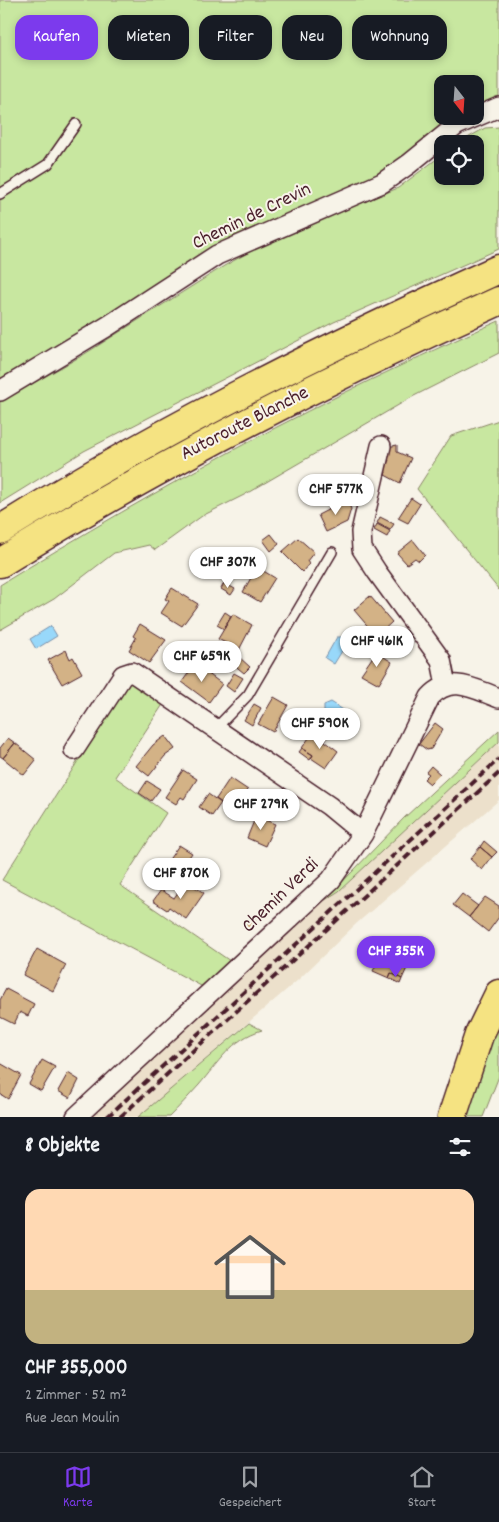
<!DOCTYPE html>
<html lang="de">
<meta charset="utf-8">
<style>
body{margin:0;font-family:Dekko,sans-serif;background:#20242c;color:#f1f3f6;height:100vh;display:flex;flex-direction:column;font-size:19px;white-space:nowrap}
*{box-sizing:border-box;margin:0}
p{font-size:16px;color:#9ea1a6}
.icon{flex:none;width:28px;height:28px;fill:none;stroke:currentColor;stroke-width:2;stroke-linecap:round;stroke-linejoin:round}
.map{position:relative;height:1117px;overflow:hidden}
.panel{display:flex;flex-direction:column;background:#171b24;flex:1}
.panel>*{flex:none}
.top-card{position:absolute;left:15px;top:15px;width:470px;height:45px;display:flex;gap:10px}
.needle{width:32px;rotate:163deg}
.buttons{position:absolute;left:434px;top:75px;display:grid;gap:10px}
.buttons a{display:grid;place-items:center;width:50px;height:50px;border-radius:10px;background:#171b24;box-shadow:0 2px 8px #0003;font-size:25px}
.price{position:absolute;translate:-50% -42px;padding:0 11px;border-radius:18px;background:#fff;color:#222;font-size:16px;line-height:32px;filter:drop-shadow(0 1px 2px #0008)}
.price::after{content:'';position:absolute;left:50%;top:30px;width:15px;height:11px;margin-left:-8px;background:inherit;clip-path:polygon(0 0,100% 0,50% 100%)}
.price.active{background:#7c3aed;color:#fff}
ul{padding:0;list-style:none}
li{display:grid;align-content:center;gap:10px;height:265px;padding:0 25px}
li span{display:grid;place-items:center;height:155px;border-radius:15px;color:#555}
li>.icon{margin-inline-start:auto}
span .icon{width:90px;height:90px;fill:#fffc;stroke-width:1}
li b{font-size:21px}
h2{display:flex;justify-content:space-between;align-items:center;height:60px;padding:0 25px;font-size:21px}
.pill{padding:0 18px;border-radius:15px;background:#171b24;box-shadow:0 2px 8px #0003;font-size:18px;line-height:45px}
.pill.active{background:#7c3aed;color:#fff}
.dock{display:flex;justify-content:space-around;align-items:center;height:70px;border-top:1px solid #363941;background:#171b24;font-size:14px;color:#9ea1a6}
.dock a{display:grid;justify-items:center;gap:2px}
.dock .active{color:#7c3aed}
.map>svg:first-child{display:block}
.built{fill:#ece0cb}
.green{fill:#c8e7a0;stroke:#898366}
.water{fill:#98d8fa;stroke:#798ea7}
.building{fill:#d3b286;stroke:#4a1f2b}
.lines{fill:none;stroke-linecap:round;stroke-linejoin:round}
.lane-casing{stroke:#4a1f2b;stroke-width:12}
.street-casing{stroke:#4a1f2b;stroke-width:22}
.primary-casing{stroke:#4a1f2b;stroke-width:31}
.highway-casing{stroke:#4a1f2b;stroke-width:31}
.lane{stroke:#f7f3e8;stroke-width:9}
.street{stroke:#f7f3e8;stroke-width:19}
.primary{stroke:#f5e382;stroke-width:28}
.highway{stroke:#f5e382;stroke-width:28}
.rail{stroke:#4a1f2b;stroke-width:4;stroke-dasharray:8 4;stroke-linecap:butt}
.labels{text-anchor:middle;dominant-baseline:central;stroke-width:4;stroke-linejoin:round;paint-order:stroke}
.street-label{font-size:20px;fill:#4a1f2b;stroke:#f7f3e8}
</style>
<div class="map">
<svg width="499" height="1117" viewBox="0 0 499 1117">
<rect width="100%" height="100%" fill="#f7f3e8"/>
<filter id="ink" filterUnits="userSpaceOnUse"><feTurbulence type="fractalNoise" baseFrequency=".02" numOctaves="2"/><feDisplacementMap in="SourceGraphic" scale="10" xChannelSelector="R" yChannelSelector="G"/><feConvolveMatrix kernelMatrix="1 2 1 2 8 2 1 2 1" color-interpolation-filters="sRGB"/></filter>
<g filter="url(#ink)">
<path class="built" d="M499,742V800L356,924L298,980L138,1117H89L325,900L339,891Z"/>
<path class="green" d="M0,0H499V99L475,108V84H442V116H458L376,177L270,221L214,248L72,338L0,379Z
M499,127V249L334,322L84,451L0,503V402L83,355L224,266L271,240L398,188L442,155V176H475V144H457L485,128Z
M499,321V353L414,396L244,495L202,516L155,550L149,545L114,553L54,599L0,630V585C160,486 326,396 499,321Z
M499,420V590L417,489L451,436Z
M129,681L164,703L115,777L166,813L120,885L230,961L203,987L2,880Z
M499,730V742L339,891L325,900L404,818Z
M249,1023L262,1030C231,1039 218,1063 199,1085C189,1096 179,1107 169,1117H138Z
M499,1024V1076L483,1117H466L489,1045Z"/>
<path class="water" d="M51,626L57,636L36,649L30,639Z
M337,637H343L347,643L334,664L325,658Z
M331,702L351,715L344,725L324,712V705Z"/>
<path class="building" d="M397,445V452L411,458L400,483L385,475L386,472L383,471L389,460L385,458L388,447Z
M411,498L420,504L408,523L398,518Z
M347,500L351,509L347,522L326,532L318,515Z
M380,517L394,524L390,530L377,523Z
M377,524L390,531L387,537L374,530Z
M271,534L279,544L271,551L263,540Z
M298,538L314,552L307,561L309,564L302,572L282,552Z
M413,540L425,555L419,561L415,558L407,564L397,553Z
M206,551L225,561L215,577L197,567Z
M257,567L275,578L260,602L243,592Z
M224,583L235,589L231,595L221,589Z
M172,588L198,604L182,626L161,613L169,601L165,599Z
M370,596L392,622L379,634L373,628L371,630L354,610Z
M225,612L231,616L224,629L217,625Z
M233,614L252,625L239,650L218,639Z
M140,624L166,640L149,663L129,650L136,638L133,636Z
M66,650L70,659L73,657L82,673L62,684L48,660Z
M376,652L392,662L379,684L361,674Z
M239,657L250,667L244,673L233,664Z
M199,659L208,665L204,671L195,664Z
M195,664L222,684L209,702L182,682Z
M234,673L243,678L234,692L226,686Z
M274,697L288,705L273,732L258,724Z
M254,704L261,708L252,725L244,720Z
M435,723L443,729L431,749L427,750L419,744Z
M319,724L331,732L325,740L313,732Z
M313,732L338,751L326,768L311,758L313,755L302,748Z
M165,736L175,749L165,756L149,776L136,766L153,745Z
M8,738L15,743L3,758L0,756V748Z
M15,743L36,760L24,775L3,758Z
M302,748L313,755L310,760L299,752Z
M431,766L440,774L430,784L424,779L429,774L426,772Z
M183,770L197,779L184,799L181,797L176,804L165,797Z
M230,778L248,790L234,811L216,799Z
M147,781L160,789L151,801L139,793Z
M208,794L221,803L212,816L199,807Z
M256,816L275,824L265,846L247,838Z
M484,841L497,852L492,857L480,847Z
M179,845L192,853L179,872L166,864Z
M480,847L492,857L482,870L470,859Z
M186,881L204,893L186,919L169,907L167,910L153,901L161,890L174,898Z
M462,894L478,906L469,917L453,905Z
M485,897L499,906V917L488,932L469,917Z
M250,916L256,920L249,931L243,927Z
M386,944L412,957L402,979L391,973L389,978L373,971Z
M37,949L66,965L53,991L23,975Z
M391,973L402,979L400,984L389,978Z
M6,989L34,1004L28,1016L20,1012L14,1024L0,1017V1000Z
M42,1060L55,1067L41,1091L29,1084Z
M0,1063L21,1075L8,1099L0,1094Z
M68,1073L79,1080L70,1098L58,1091Z"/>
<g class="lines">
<g class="lane-casing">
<path id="lane" d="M0,194L48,164L76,124
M216,728L248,695L332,552"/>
</g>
<g class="street-casing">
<path id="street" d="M0,391L108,326L217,255L382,183L409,164L457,125L499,107
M381,446L361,532L362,549L377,572L441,660L446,685
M74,750L123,675L132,672L329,806L363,834
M76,1117L331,880L363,834L430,697C452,674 474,689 499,698"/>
</g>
<g class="primary-casing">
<path id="primary" d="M452,1117L479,1035L499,994"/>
</g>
<g class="highway-casing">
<path id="highway" d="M0,530C160,430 328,346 499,269
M0,563C160,464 327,378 499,301"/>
</g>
<use href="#lane" class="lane"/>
<use href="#street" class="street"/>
<use href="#primary" class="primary"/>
<use href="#highway" class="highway"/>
<path class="rail" d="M107,1117L499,759
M120,1117L499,773"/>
</g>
</g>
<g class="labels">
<g class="street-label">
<text transform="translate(252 217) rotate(-26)">Chemin de Crevin</text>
<text transform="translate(245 424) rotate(-27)">Autoroute Blanche</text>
<text transform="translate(281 896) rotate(-44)">Chemin Verdi</text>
</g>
</g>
</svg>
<div class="buttons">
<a><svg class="needle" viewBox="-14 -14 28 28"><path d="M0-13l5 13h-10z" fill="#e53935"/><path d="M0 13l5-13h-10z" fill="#9ea1a6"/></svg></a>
<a><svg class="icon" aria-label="locate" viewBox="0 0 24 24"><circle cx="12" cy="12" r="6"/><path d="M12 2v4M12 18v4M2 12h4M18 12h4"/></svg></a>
</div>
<b class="price" style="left:336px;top:516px">CHF 577K</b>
<b class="price" style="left:228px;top:589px">CHF 307K</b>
<b class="price" style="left:377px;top:668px">CHF 461K</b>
<b class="price" style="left:202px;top:683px">CHF 659K</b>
<b class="price" style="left:320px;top:750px">CHF 590K</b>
<b class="price" style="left:261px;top:831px">CHF 279K</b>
<b class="price" style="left:181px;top:900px">CHF 870K</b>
<b class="price active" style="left:396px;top:978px">CHF 355K</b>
<div class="top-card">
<a class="pill active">Kaufen</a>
<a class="pill">Mieten</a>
<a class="pill">Filter</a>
<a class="pill">Neu</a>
<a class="pill">Wohnung</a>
</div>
</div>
<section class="panel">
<h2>8 Objekte<svg class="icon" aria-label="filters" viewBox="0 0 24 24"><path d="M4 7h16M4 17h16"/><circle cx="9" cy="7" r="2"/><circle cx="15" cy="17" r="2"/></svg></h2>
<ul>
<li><span style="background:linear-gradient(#ffd9b3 65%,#c2b280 0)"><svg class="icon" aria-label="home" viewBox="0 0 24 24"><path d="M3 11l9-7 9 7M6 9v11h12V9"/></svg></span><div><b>CHF 355,000</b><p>2 Zimmer · 52 m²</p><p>Rue Jean Moulin</p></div></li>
</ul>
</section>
<nav class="dock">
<a class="active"><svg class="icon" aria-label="map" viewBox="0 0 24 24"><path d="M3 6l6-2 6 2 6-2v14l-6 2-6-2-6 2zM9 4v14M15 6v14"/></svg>Karte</a>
<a><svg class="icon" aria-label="saved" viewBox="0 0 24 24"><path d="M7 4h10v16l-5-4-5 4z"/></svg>Gespeichert</a>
<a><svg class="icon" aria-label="home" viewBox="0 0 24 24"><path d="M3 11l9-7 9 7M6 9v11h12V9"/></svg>Start</a>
</nav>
